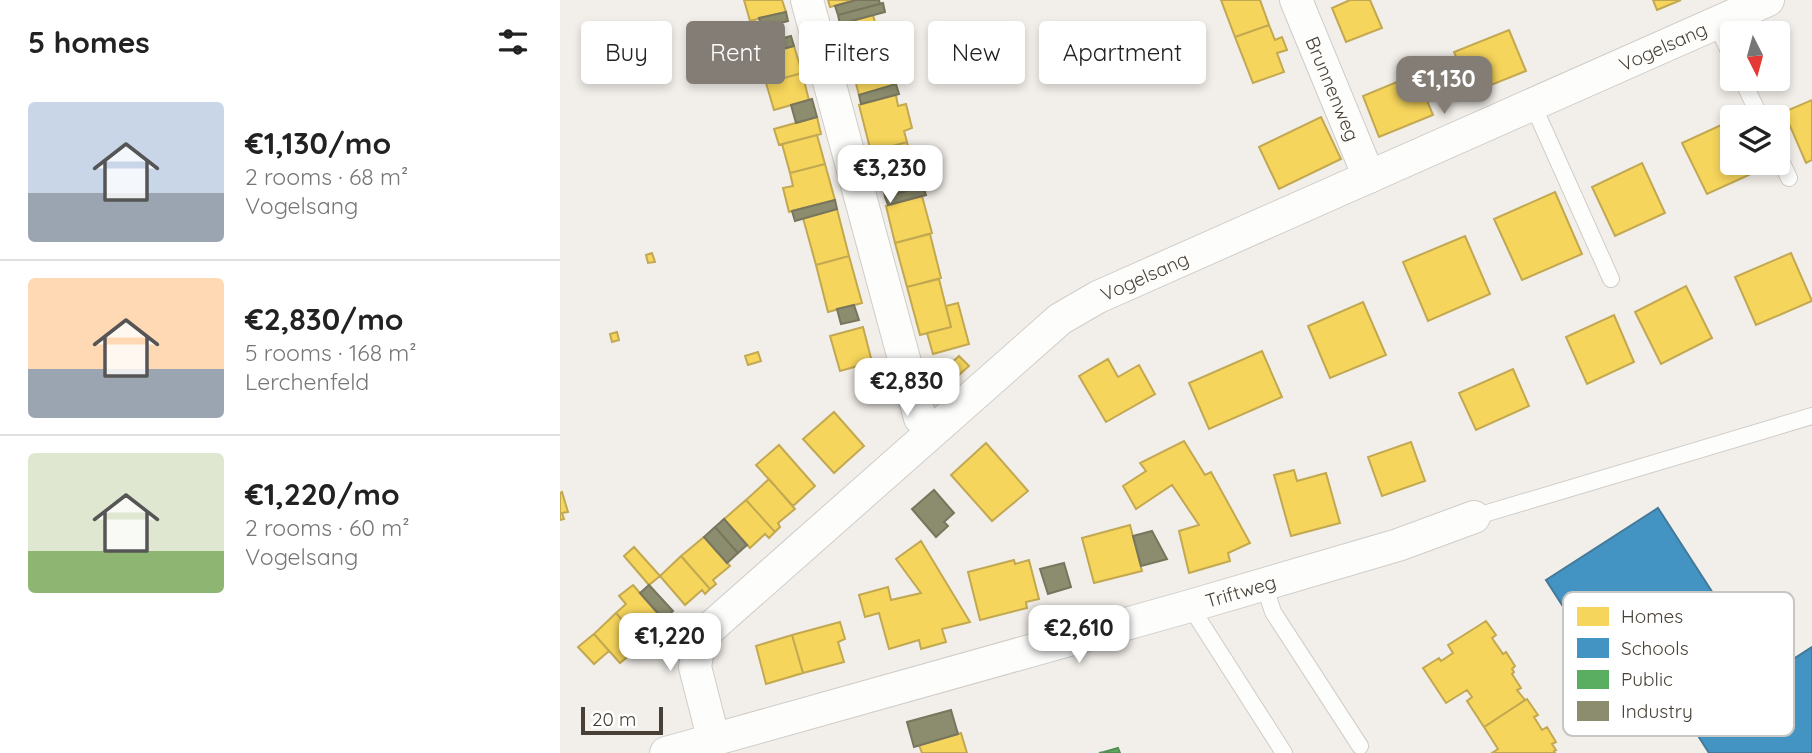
<!DOCTYPE html>
<meta charset="utf-8">
<style>
body{margin:0;font-family:Quicksand,sans-serif;background:#f6f6f6;color:#222;height:100vh;display:flex;flex-direction:column;font-size:26px;white-space:nowrap}
*{box-sizing:border-box;margin:0}
p{font-size:23px;color:#767676}
.icon{flex:none;width:38px;height:38px;fill:none;stroke:currentColor;stroke-width:2;stroke-linecap:round;stroke-linejoin:round}
.map{position:relative;flex:1;overflow:hidden}
.sheet{display:flex;flex-direction:column;background:#fff;width:560px}
.sheet>*{flex:none}
.hud{position:absolute;left:21px;top:21px;width:665px;height:63px;display:flex;gap:14px}
.needle{width:46px;rotate:174deg}
.tools{position:absolute;left:1160px;top:21px;display:grid;gap:14px}
.tools a{display:grid;place-items:center;width:70px;height:70px;border-radius:7px;background:#fff;box-shadow:0 4px 10px #0003;font-size:35px}
.scale{position:absolute;left:21px;bottom:18px;width:82px;box-sizing:border-box;padding-left:7px;border:4px solid #484036;border-top:0;font-size:19px;line-height:24px;white-space:nowrap;color:#484036;-webkit-text-stroke:5px #fff;paint-order:stroke}
.price{position:absolute;translate:-50% -60px;padding:0 16px;border-radius:14px;background:#fff;color:#222;font-size:23px;line-height:46px;filter:drop-shadow(0 2px 4px #0008)}
.price::after{content:'';position:absolute;left:50%;top:42px;width:21px;height:16px;margin-left:-10px;background:inherit;clip-path:polygon(0 0,100% 0,50% 100%)}
.price.on{background:#847d75;color:#fff}
ul{padding:0;list-style:none}
li{display:flex;align-items:center;gap:21px;height:175px;padding:0 28px}
li+li{border-top:2px solid #e0e0e0}
li span{display:grid;place-items:center;flex:none;width:196px;height:140px;border-radius:7px;color:#555}
li>.icon{margin-inline-start:auto}
span .icon{width:84px;height:84px;fill:#fffc;stroke-width:1}
li b{font-size:30px}
h2{display:flex;justify-content:space-between;align-items:center;height:84px;padding:0 28px;font-size:30px}
.tag{padding:0 24px;border-radius:7px;background:#fff;box-shadow:0 4px 10px #0003;font-size:24px;line-height:63px}
.tag.on{background:#847d75;color:#fff}
main{display:flex;flex:1;min-height:0}
.map>svg:first-child{display:block}
.homes{fill:#f6d55c;stroke:#c2a851;stroke-width:2}
.schools{fill:#4393c3;stroke:#447a99;stroke-width:2}
.public{fill:#5aae61;stroke:#558d54;stroke-width:2}
.industry{fill:#8c8c6e;stroke:#78755d;stroke-width:2}
.lines{fill:none;stroke-linecap:round;stroke-linejoin:round}
.lane-casing{stroke:#d0cdc8;stroke-width:18}
.street-casing{stroke:#d0cdc8;stroke-width:34}
.lane{stroke:#fdfdfc;stroke-width:16}
.street{stroke:#fdfdfc;stroke-width:32}
.labels{text-anchor:middle;dominant-baseline:central;stroke-width:7;stroke-linejoin:round;paint-order:stroke}
.street-label{font-size:19px;fill:#484036;stroke:#fff}
.key{fill:#fff;stroke:#c8c6c3;stroke-width:2}
.key-label{font-size:19px;fill:#484036}
</style>
<main>
<section class="sheet">
<h2>5 homes<svg class="icon" aria-label="filters" viewBox="0 0 24 24"><path d="M4 7h16M4 17h16"/><circle cx="9" cy="7" r="2"/><circle cx="15" cy="17" r="2"/></svg></h2>
<ul>
<li><span style="background:linear-gradient(#c9d6e8 65%,#9aa5b1 0)"><svg class="icon" aria-label="home" viewBox="0 0 24 24"><path d="M3 11l9-7 9 7M6 9v11h12V9"/></svg></span><div><b>€1,130/mo</b><p>2 rooms · 68 m²</p><p>Vogelsang</p></div></li>
<li><span style="background:linear-gradient(#ffd9b3 65%,#9aa5b1 0)"><svg class="icon" aria-label="home" viewBox="0 0 24 24"><path d="M3 11l9-7 9 7M6 9v11h12V9"/></svg></span><div><b>€2,830/mo</b><p>5 rooms · 168 m²</p><p>Lerchenfeld</p></div></li>
<li><span style="background:linear-gradient(#dfe7d0 70%,#8fb573 0)"><svg class="icon" aria-label="home" viewBox="0 0 24 24"><path d="M3 11l9-7 9 7M6 9v11h12V9"/></svg></span><div><b>€1,220/mo</b><p>2 rooms · 60 m²</p><p>Vogelsang</p></div></li>
</ul>
</section>
<div class="map">
<svg width="1252" height="753" viewBox="0 0 1252 753">
<rect width="100%" height="100%" fill="#f2efea"/>
<path class="homes" d="M184,0H222L226,12L190,21Z
M268,0H296L270,7Z
M661,0H700L709,25L675,37Z
M790,0H810L822,28L786,42L772,8Z
M1093,0H1121L1097,10Z
M313,15L323,52L290,61L280,24Z
M709,25L715,40L722,37L727,50L717,53L724,72L693,83L675,37Z
M949,30L966,71L911,93L894,52Z
M180,41L184,57L177,59L178,66L159,71L153,48Z
M234,46L242,73L206,83L199,55Z
M64,49L68,63L52,67L48,54Z
M323,52L332,86L299,95L290,61Z
M242,73L249,100L214,110L206,83Z
M856,74L873,115L819,137L803,96Z
M336,95L338,106L346,104L352,128L344,131L347,142L311,152L299,105Z
M1252,100V160L1246,163L1224,112Z
M257,117L261,134L219,145L214,129Z
M761,117L781,159L719,189L699,147Z
M1172,120V163H1199L1202,169L1147,194L1122,143Z
M257,135L265,164L230,173L222,144Z
M347,142L356,177L320,186L311,152Z
M1082,163L1105,213L1055,236L1032,187Z
M265,164L275,200L229,212L223,188L233,186L230,173Z
M995,192L1022,254L962,280L934,219Z
M362,196L372,233L335,243L326,206Z
M277,209L289,256L256,265L243,218Z
M370,234L381,278L347,287L335,243Z
M905,236L930,294L868,321L843,262Z
M92,253L95,262L88,263L86,255Z
M1231,253L1252,301L1196,325L1175,277Z
M289,256L302,303L268,312L256,265Z
M379,279L391,327L360,335L347,287Z
M1126,286L1152,338L1101,364L1075,312Z
M803,302L826,355L770,378L748,326Z
M398,303L409,344L373,354L367,333L391,327L386,306Z
M1054,315L1074,362L1027,384L1006,337Z
M303,327L312,362L280,371L270,336Z
M57,332L59,340L52,342L50,334Z
M702,351L722,397L649,429L629,383Z
M198,352L201,361L188,365L185,356Z
M399,356L409,366L383,389L374,379Z
M548,359L558,377L579,365L595,394L546,422L519,376Z
M953,369L969,406L916,430L899,393Z
M274,412L304,446L274,473L243,439Z
M624,441L645,475L651,472L690,543L668,553L670,561L629,573L619,531L639,525L612,485L576,509L563,486L586,471L580,463Z
M851,442L865,481L822,496L808,457Z
M426,443L468,491L432,521L391,475Z
M219,445L255,486L233,506L196,465Z
M734,470L737,481L766,473L780,523L731,536L714,475Z
M209,479L235,509L218,523L220,527L215,532L186,500Z
M2,492L8,512L2,513L4,519L0,520V493Z
M186,500L215,532L209,538L205,534L190,548L164,519Z
M570,525L582,571L534,583L522,538Z
M144,537L170,566L153,580L156,584L150,589L121,556Z
M361,541L410,622L382,629L386,642L361,649L359,640L329,649L319,613L305,617L299,595L328,587L331,600L361,593L336,559Z
M74,547L100,576L89,585L64,556Z
M121,556L150,589L145,594L142,590L125,605L100,576Z
M454,560L455,564L469,560L479,599L466,602L467,608L420,620L408,572Z
M73,585L106,623L83,644L56,613L66,604L59,596Z
M56,613L83,644L60,663L34,634Z
M926,621L936,635L932,638L943,654L946,652L955,666L952,669L954,672L952,674L961,688L957,690L965,700L924,727L907,701L912,697L907,690L886,703L863,668L879,658L881,661L893,653L888,645Z
M280,622L285,639L278,642L284,662L243,673L232,635Z
M34,634L49,651L34,664L18,647Z
M232,635L243,673L206,684L196,646Z
M967,699L978,715L974,717L982,730L987,727L996,742L992,744L996,750L994,751L995,753H932L938,749L924,727Z
M401,733L407,753H362L359,745Z"/>
<path class="schools" d="M1098,508L1169,618L1139,638L1176,696L1252,647V753H1149L1095,668L1058,692L986,580Z"/>
<path class="public" d="M558,748L560,753H539L544,752Z"/>
<path class="industry" d="M296,0H319L320,4L278,15L275,6Z
M323,3L325,12L280,24L278,15Z
M226,12L228,21L202,28L199,18Z
M231,36L234,46L211,52L208,42Z
M336,84L339,94L301,104L299,95Z
M252,99L257,117L236,123L231,105Z
M373,172L376,183L325,197L323,186Z
M363,186L366,195L328,205L325,197Z
M275,200L277,209L235,221L232,211Z
M294,305L299,320L281,324L277,309Z
M374,490L394,513L384,522L388,526L376,537L352,509Z
M164,519L187,545L178,553L155,527Z
M155,527L178,553L167,563L144,537Z
M592,531L607,559L581,566L573,536Z
M504,563L511,587L488,594L480,569Z
M89,585L113,611L104,620L80,593Z
M391,710L398,734L354,747L347,722Z"/>
<g class="lines">
<g class="lane-casing">
<path id="lane" d="M1156,23L1172,58
M1182,79L1200,117
M973,105L1051,279
M1218,155L1229,178
M914,517L1252,416
M704,584L713,612L800,746
M630,606L724,753"/>
</g>
<g class="street-casing">
<g id="street">
<path d="M247,0L360,418L372,431"/>
<path id="s1" d="M736,0L809,177"/>
<path id="s2" d="M154,741L135,667L139,644L148,630L500,319L538,297L1208,0"/>
<path id="s3" d="M106,753L630,606L838,545L914,517"/>
</g>
</g>
<use href="#lane" class="lane"/>
<use href="#street" class="street"/>
</g>
<g class="labels">
<g class="street-label">
<text stroke="none"><textPath href="#s2" startOffset="1248">Vogelsang</textPath></text>
<text stroke="none"><textPath href="#s1" startOffset="96">Brunnenweg</textPath></text>
<text stroke="none"><textPath href="#s2" startOffset="681">Vogelsang</textPath></text>
<text stroke="none"><textPath href="#s3" startOffset="597">Triftweg</textPath></text>
</g>
</g>
<rect x="1003" y="592" width="231" height="144" rx="10" class="key"/>
<rect x="1017" y="607" width="32" height="19" fill="#f6d55c"/>
<rect x="1017" y="638" width="32" height="20" fill="#4393c3"/>
<rect x="1017" y="670" width="32" height="19" fill="#5aae61"/>
<rect x="1017" y="701" width="32" height="20" fill="#8c8c6e"/>
<g class="key-label">
<text x="1061" y="623">Homes</text>
<text x="1061" y="655">Schools</text>
<text x="1061" y="686">Public</text>
<text x="1061" y="718">Industry</text>
</g>
</svg>
<div class="tools">
<a><svg class="needle" viewBox="-14 -14 28 28"><path d="M0-13l5 13h-10z" fill="#e53935"/><path d="M0 13l5-13h-10z" fill="#767676"/></svg></a>
<a><svg class="icon" aria-label="layers" viewBox="0 0 24 24"><path d="M12 4l9 5-9 5-9-5zM3 14l9 5 9-5"/></svg></a>
</div>
<div class="scale">20 m</div>
<b class="price on" style="left:884px;top:116px">€1,130</b>
<b class="price" style="left:330px;top:205px">€3,230</b>
<b class="price" style="left:347px;top:418px">€2,830</b>
<b class="price" style="left:519px;top:665px">€2,610</b>
<b class="price" style="left:110px;top:673px">€1,220</b>
<div class="hud">
<a class="tag">Buy</a>
<a class="tag on">Rent</a>
<a class="tag">Filters</a>
<a class="tag">New</a>
<a class="tag">Apartment</a>
</div>
</div>
</main>
